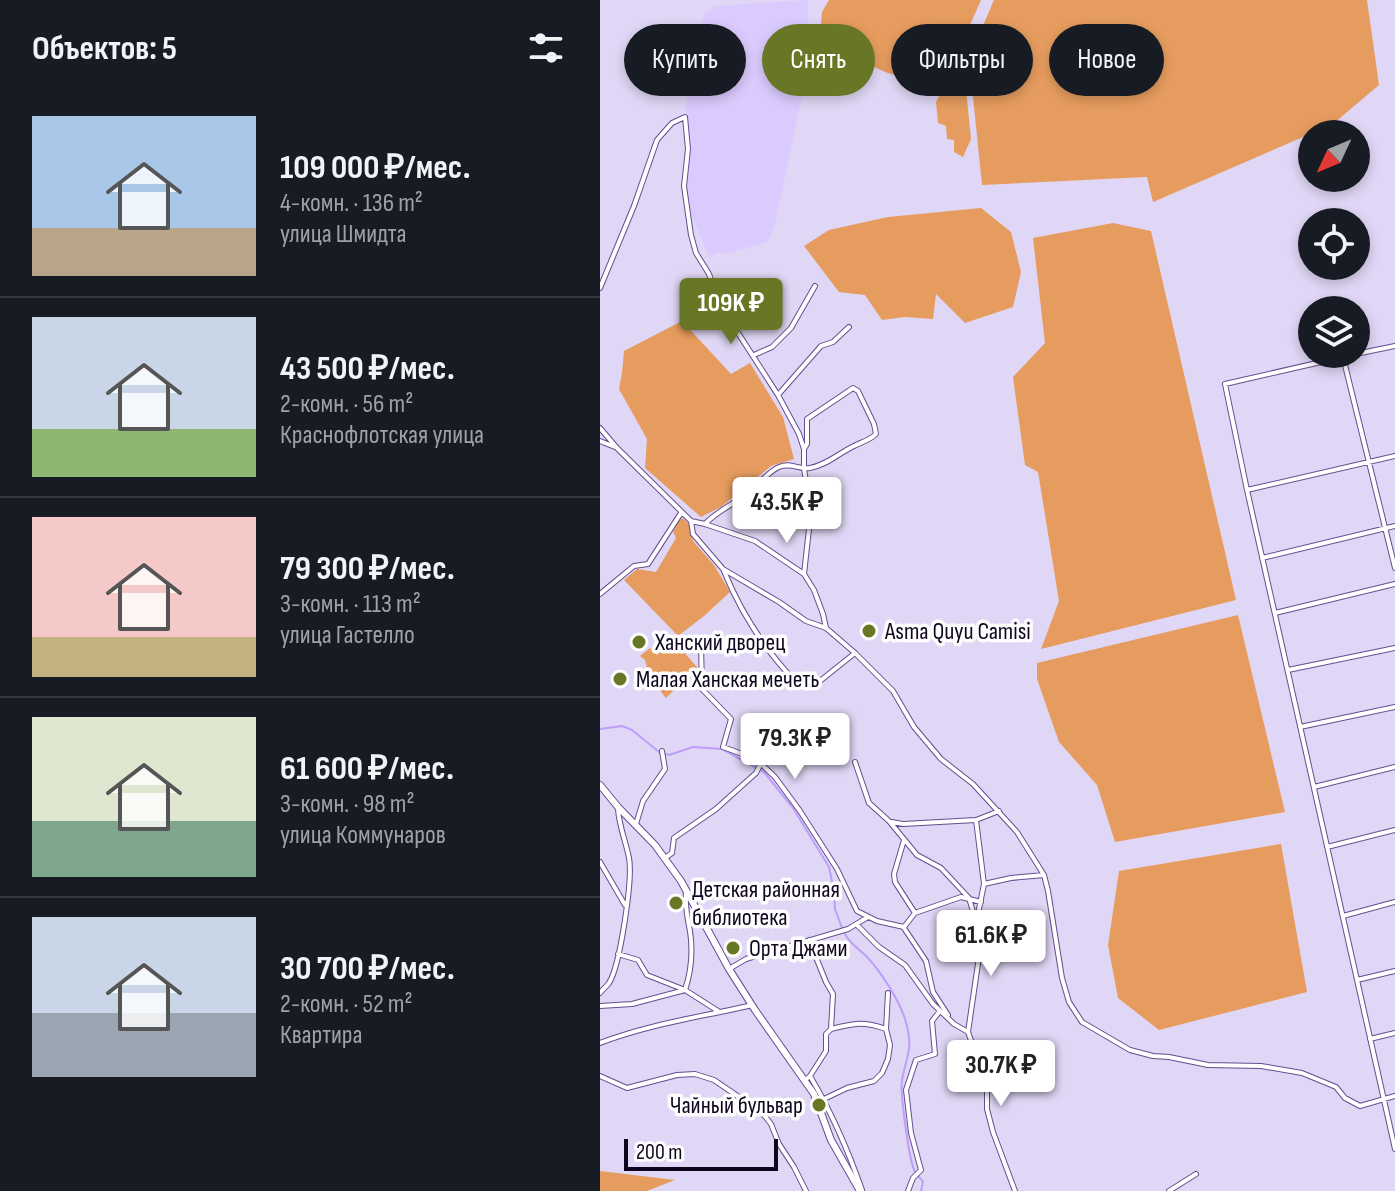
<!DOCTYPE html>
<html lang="ru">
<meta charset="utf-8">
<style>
body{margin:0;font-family:"Sofia Sans Condensed",sans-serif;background:#242831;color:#f1f3f6;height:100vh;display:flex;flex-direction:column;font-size:30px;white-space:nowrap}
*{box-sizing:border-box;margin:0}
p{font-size:26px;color:#9ea1a6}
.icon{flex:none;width:44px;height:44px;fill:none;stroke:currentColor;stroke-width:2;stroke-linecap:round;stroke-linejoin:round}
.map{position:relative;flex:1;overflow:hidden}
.side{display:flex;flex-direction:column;background:#171b24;width:600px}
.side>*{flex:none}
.top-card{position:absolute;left:24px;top:24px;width:650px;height:72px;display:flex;gap:16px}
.needle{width:52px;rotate:226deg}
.tools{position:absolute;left:698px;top:120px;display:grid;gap:16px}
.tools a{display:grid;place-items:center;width:72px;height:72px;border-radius:50%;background:#171b24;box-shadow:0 4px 12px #0003;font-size:40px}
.scale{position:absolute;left:24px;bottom:20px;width:154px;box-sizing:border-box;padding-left:8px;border:4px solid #0f051f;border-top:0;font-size:22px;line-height:28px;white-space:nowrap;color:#0f051f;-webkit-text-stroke:6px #fdfdfd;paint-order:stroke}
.price{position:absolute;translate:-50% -68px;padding:0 18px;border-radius:8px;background:#fff;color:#222;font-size:26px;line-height:52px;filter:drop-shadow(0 2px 4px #0008)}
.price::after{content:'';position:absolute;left:50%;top:48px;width:24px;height:18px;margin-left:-12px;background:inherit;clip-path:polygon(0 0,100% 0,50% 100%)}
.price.selected{background:#677725;color:#fff}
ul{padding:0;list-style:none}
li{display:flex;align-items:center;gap:24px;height:200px;padding:0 32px}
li+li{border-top:2px solid #363941}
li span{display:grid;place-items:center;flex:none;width:224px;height:160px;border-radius:0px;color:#555}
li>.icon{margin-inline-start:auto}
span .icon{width:96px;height:96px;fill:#fffc;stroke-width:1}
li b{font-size:34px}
h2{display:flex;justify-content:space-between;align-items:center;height:96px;padding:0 32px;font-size:34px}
.tag{padding:0 28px;border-radius:36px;background:#171b24;box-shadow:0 4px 12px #0003;font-size:28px;line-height:72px}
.tag.selected{background:#677725;color:#fff}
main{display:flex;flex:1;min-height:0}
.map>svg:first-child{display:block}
.built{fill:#dbcafd}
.green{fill:#e69c5e}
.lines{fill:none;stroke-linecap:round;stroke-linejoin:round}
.stream{stroke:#bf9dfb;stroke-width:2}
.street-casing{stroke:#664d90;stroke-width:6}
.secondary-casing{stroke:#664d90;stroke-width:8}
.street{stroke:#fff;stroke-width:4}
.secondary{stroke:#fff;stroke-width:6}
.poi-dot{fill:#677725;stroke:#fdfdfd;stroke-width:3}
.labels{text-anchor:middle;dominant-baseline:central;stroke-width:7;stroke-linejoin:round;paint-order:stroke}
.poi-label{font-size:24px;fill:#0f051f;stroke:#fdfdfd;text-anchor:start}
</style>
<main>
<section class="side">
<h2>Объектов: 5<svg class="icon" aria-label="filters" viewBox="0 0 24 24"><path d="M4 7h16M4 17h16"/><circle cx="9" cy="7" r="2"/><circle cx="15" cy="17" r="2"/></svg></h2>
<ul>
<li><span style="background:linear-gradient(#a9c7e8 70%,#b9a48a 0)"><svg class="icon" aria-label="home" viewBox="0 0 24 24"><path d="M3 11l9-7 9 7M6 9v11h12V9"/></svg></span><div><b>109 000 ₽/мес.</b><p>4-комн. · 136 m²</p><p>улица Шмидта</p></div></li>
<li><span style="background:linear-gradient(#c9d6e8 70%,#8fb573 0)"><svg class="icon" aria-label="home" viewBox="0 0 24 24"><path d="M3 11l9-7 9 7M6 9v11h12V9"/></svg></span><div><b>43 500 ₽/мес.</b><p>2-комн. · 56 m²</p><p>Краснофлотская улица</p></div></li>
<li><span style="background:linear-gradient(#f6c9c9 75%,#c2b280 0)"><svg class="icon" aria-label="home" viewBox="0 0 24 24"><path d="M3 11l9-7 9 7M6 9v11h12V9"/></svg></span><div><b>79 300 ₽/мес.</b><p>3-комн. · 113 m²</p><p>улица Гастелло</p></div></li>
<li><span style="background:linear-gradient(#dfe7d0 65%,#7fa58c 0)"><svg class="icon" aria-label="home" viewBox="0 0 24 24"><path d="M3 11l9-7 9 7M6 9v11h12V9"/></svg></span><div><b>61 600 ₽/мес.</b><p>3-комн. · 98 m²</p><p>улица Коммунаров</p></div></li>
<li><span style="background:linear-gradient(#c9d6e8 60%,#9aa5b1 0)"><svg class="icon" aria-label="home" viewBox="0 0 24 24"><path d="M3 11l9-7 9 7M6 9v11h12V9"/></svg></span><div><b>30 700 ₽/мес.</b><p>2-комн. · 52 m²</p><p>Квартира</p></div></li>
</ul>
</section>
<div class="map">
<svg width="795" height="1191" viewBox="0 0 795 1191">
<rect width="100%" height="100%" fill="#e0d6f5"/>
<path class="built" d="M208,0L207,72L174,228L167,242L129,253H117L109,257L91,212L87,181L90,150L86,107L90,66L105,13L115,6Z"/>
<path class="green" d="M229,0H381L366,34L350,43L318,82L285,72L266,63L234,70L219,48L222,12Z
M394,0H767L779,85L733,124L553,202L547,177L382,185L369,58Z
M360,61L366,89L371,139L363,157L354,152V140L347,139L346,126L338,123L336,102L346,83L354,86Z
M381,208L411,232L421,272L413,307L365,323L336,294L333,319L305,317L282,320L265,295L239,292L204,246L229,230L288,217Z
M513,223L551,231L636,600L441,649L459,601L438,472L425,465L413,377L445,343L433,238Z
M82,321L131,374L150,363L183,417L194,459L171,466L121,507L101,517L45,468L47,439L19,389L22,373L24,351Z
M83,518L89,524L93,541L114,565L130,592L104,616L78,636L24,580L37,569L56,572L76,538L73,532L79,520Z
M638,615L685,812L515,842L497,785L459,742L437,679V663Z
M74,641L97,667L66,698L45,672L47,668L45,660L40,656L50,648L57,655Z
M681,844L707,992L559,1030L518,998L508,945L519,871Z
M0,1171L75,1180L47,1191H0Z"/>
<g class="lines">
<path class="stream" d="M0,729L22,726L32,730L59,752L69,755L93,747L122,749L164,772L193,808L229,867L234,891L235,909L242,928
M245,934C250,944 258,948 266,956C280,970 299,1000 305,1019C314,1048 307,1054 302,1080C300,1093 309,1161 315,1172C318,1176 321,1179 323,1182L321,1191"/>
<g class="street-casing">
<path id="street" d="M0,288L34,206L57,140L72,123L85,117L88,149L84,186L91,235L96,253L109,274L120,305L178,395L199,434L204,449V469L211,511L204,574
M756,354L625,384L647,490L795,1149
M756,354L795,346
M154,355L172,347L191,328L215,286
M743,357L795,568
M178,395L221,346L233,342L249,327
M0,428L17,448L91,521L93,534L123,569L179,602L206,621L226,628L255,653L293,691L314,727L341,759L373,784L417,832L444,875L448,891L462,978L469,1002L482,1022L530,1050L553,1056L569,1057L608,1065L661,1066L702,1073L736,1087L745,1098L760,1106L795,1096
M0,441L15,447
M647,490L795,456
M91,521L105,524L155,541L204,574L214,590L223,614L226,628
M105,524C117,511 132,505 146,495C157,487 167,472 179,467C191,462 199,470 210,468C227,465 239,453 254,446C262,442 270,440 276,434L274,424L258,391L253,388L207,419V444L204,449
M662,558L795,526
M124,571C141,613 165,650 196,682L220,681L255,653
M0,594L34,566L48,564L81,513
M675,613L795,584
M101,644L102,689L131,719L123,747L156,759L175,777L200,811L237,869L257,911L277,921L304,927
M688,670L795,648
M700,727L795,707
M255,762L269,803L289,821L317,855L341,868L369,898L379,932V957L368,1032
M714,787L795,767
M376,820L384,884L377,919
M292,822L303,824L376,820L399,811
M36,824L43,801L65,769L62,751
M304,840L294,874L295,882L315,913
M727,847L795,830
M65,858L72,853L74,838L116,809L156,773L161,763
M0,862L25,905
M384,884L411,878L444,875
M743,916L795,902
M257,925L279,947L305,965L333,1004L354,1024L368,1032L387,1085V1109L393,1132L415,1191
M304,927L315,913L361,897L381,902
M304,928L326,961L333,992L348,1015
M18,954L38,960L47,975L85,990L118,1011
M129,969L146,959L248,929L268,917
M757,980L795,971
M0,993C1,991 8,985 9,983C20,966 33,879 29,858C26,842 19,826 18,809
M0,1006L32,1004L85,990C91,972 93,951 90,931C87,917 85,906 86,892
M231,1029C255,1023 263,1021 286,1029
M770,1039L795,1033
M0,1043C49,1024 101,1017 152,1005
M0,1076L27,1088L77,1075L95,1074L114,1080L139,1097L157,1106L171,1124L179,1144L194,1167L206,1191
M210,1076C232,1113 248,1150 262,1190
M205,1080L210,1076L226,1051V1034L231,1029L233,994L226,982L209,940
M224,1099L247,1088L274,1081L282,1073L288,1059L290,1045L286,1029L288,993
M308,1191L313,1178L321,1170L311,1133L306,1090L316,1060L335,1054L332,1021L340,1011
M569,1191L596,1174"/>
</g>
<g class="secondary-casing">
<path id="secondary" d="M0,785L18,807L55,845L81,881L129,969L155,1010L214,1094L231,1140L260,1191"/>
</g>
<use href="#street" class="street"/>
<use href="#secondary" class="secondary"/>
</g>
<g class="poi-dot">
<circle cx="269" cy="631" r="8"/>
<circle cx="39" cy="642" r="8"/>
<circle cx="20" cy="679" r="8"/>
<circle cx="76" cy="903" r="8"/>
<circle cx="133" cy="948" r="8"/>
<circle cx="219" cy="1105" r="8"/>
</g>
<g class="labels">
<g class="poi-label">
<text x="285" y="631">Asma Quyu Camisi</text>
<text x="55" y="642">Ханский дворец</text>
<text x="36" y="679">Малая Ханская мечеть</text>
<text x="92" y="889">Детская районная<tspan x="92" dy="28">библиотека</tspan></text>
<text x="149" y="948">Орта Джами</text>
<text x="203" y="1105" text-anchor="end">Чайный бульвар</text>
</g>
</g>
</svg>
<div class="tools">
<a><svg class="needle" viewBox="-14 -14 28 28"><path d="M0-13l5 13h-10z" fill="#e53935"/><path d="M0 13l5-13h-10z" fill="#9ea1a6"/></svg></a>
<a><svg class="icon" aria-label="locate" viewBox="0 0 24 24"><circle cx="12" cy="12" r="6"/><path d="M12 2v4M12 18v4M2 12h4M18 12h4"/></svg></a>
<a><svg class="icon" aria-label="layers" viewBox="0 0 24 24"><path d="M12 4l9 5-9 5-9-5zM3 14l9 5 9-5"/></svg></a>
</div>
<div class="scale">200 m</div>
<b class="price selected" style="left:131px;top:346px">109K ₽</b>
<b class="price" style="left:187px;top:545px">43.5K ₽</b>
<b class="price" style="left:195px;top:781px">79.3K ₽</b>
<b class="price" style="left:391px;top:978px">61.6K ₽</b>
<b class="price" style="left:401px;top:1108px">30.7K ₽</b>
<div class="top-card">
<a class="tag">Купить</a>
<a class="tag selected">Снять</a>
<a class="tag">Фильтры</a>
<a class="tag">Новое</a>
</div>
</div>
</main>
